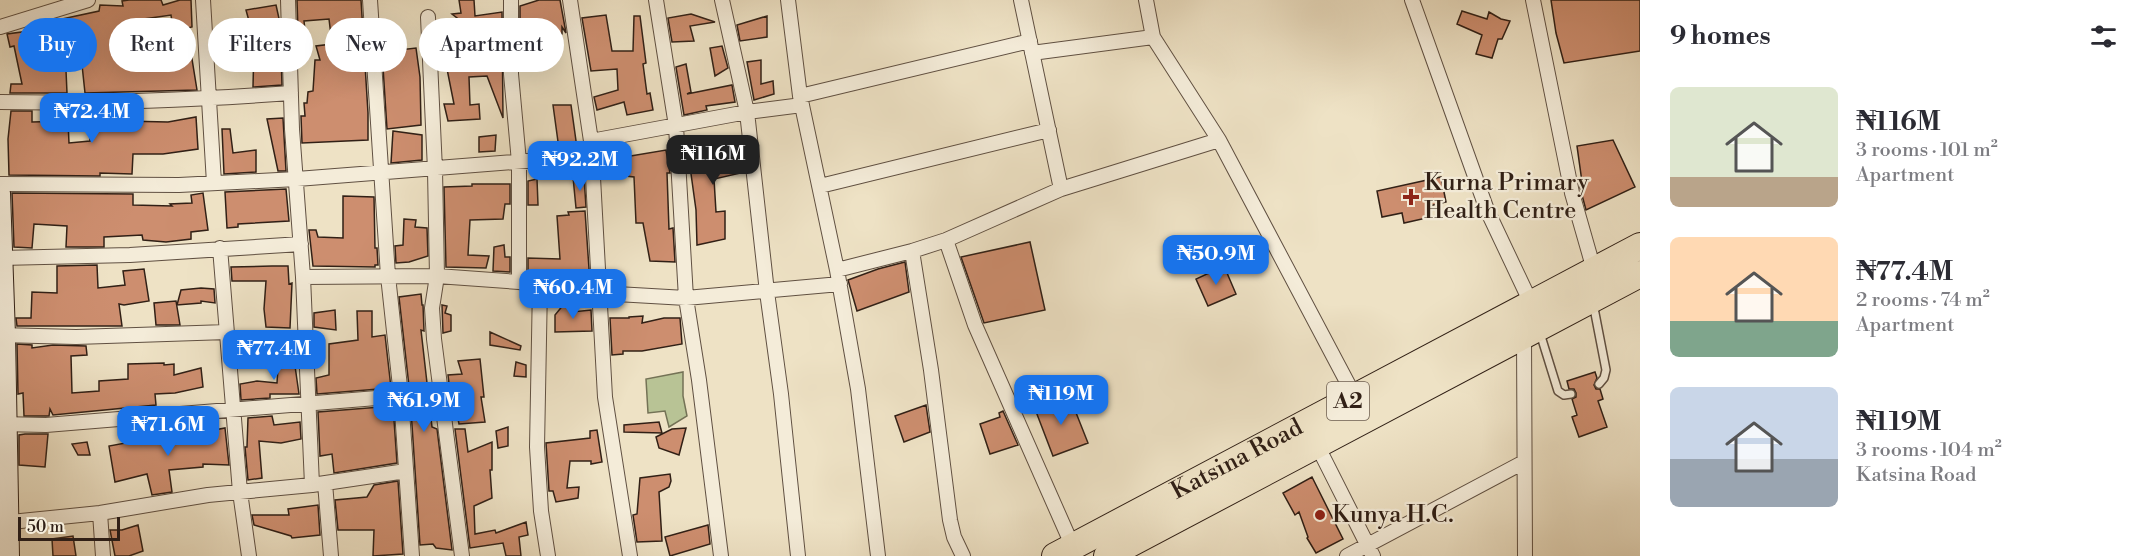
<!DOCTYPE html>
<meta charset="utf-8">
<style>
body{margin:0;font-family:"Libre Bodoni",serif;background:#f2f2f3;color:#2b2b33;height:100vh;display:flex;flex-direction:column;font-size:22px;white-space:nowrap}
*{box-sizing:border-box;margin:0}
p{font-size:20px;color:#7c7c81}
.icon{flex:none;width:33px;height:33px;fill:none;stroke:currentColor;stroke-width:2;stroke-linecap:round;stroke-linejoin:round}
.map{position:relative;flex:1;overflow:hidden}
.drawer{display:flex;flex-direction:column;background:#fff;width:510px}
.drawer>*{flex:none}
.top-card{position:absolute;left:18px;top:18px;width:570px;height:54px;display:flex;gap:12px}
.scale{position:absolute;left:18px;bottom:15px;width:102px;box-sizing:border-box;padding-left:6px;border:3px solid #312016;border-top:0;font-size:16px;line-height:21px;white-space:nowrap;color:#312016;-webkit-text-stroke:4px #f4ecd9;paint-order:stroke}
.price{position:absolute;translate:-50% -51px;padding:0 14px;border-radius:12px;background:#1a73e8;color:#fff;font-size:20px;line-height:39px;filter:drop-shadow(0 2px 3px #0008)}
.price::after{content:'';position:absolute;left:50%;top:36px;width:18px;height:14px;margin-left:-9px;background:inherit;clip-path:polygon(0 0,100% 0,50% 100%)}
.price.selected{background:#222;color:#fff}
ul{padding:0;list-style:none}
li{display:flex;align-items:center;gap:18px;height:150px;padding:0 30px}
li span{display:grid;place-items:center;flex:none;width:168px;height:120px;border-radius:9px;color:#555}
li>.icon{margin-inline-start:auto}
span .icon{width:72px;height:72px;fill:#fffc;stroke-width:1}
li b{font-size:26px}
h2{display:flex;justify-content:space-between;align-items:center;height:72px;padding:0 30px;font-size:26px}
.pill{padding:0 21px;border-radius:27px;background:#fff;box-shadow:0 6px 24px #0002;font-size:21px;line-height:54px}
.pill.selected{background:#1a73e8;color:#fff}
main{display:flex;flex:1;min-height:0}
.map>svg:first-child{display:block}
.green{fill:#b8c395;stroke:#747256;stroke-width:1.5}
.building{fill:#cd8e6f;stroke:#312016;stroke-width:1.5;fill-rule:evenodd}
.lines{fill:none;stroke-linecap:round;stroke-linejoin:round}
.lane-casing{stroke:#605042;stroke-width:10}
.street-casing{stroke:#605042;stroke-width:16}
.secondary-casing{stroke:#312016;stroke-width:22}
.highway-casing{stroke:#312016;stroke-width:28}
.lane{stroke:#f4ecd9;stroke-width:7}
.street{stroke:#f4ecd9;stroke-width:14}
.secondary{stroke:#f4ecd9;stroke-width:20}
.highway{stroke:#eee2c5;stroke-width:26}
.poi-dot{fill:#8f2418;stroke:#f4ecd9;stroke-width:2}
.labels{text-anchor:middle;dominant-baseline:central;stroke-width:4.5;stroke-linejoin:round;paint-order:stroke}
.shield{fill:#f4ecd9;stroke:#6c5d50;stroke-width:1.5}
.shield-label{font-size:22px;font-weight:bold;fill:#312016}
.poi-label{font-size:24px;fill:#312016;stroke:#f4ecd9;text-anchor:start}
.street-label{font-size:24px;fill:#312016;stroke:#f4ecd9}
</style>
<main>
<div class="map">
<svg width="1640" height="556" viewBox="0 0 1640 556">
<rect width="100%" height="100%" fill="#eee2c5"/>
<filter id="stains"><feTurbulence type="fractalNoise" baseFrequency=".00333" numOctaves="4"/><feColorMatrix values="0 0 0 0 .2 0 0 0 0 .09 0 0 0 0 .02 0 0 0 .5 -.17"/></filter>
<radialGradient id="worn" r=".72"><stop offset=".6" stop-color="#630" stop-opacity="0"/><stop offset="1" stop-color="#630" stop-opacity=".3"/></radialGradient>
<path class="green" d="M683,372V396L687,416L669,427L665,411L648,413L646,379Z"/>
<path class="building" d="M129,0H161L163,5L180,0H191L192,27L187,28L197,90L85,93L80,46L65,48L67,93H10L11,84H22L14,46L10,47L7,34L44,29L43,23L99,11L100,5L123,6L122,1ZM171,15L174,36L166,38L167,50L138,53L137,20Z
M297,0H361L368,113V140L302,143L301,116H305L304,103H307L308,92L313,91L315,60H320L316,46L332,44L329,19L304,21L305,30L298,31Z
M459,0H474L475,16L502,12L503,118L487,76L469,77L470,105L479,104L480,119L448,121L444,104H454L447,69L451,70L450,30L470,28L452,14L461,13Z
M539,0H560L566,33L562,27V34L549,38H520V6Z
M1551,0H1640V51L1564,63L1556,33Z
M276,5L280,23V37L278,38L281,55L282,85L253,87L254,45L216,47L215,42L252,32L246,10Z
M1462,11L1487,19L1489,12L1501,19L1510,21L1502,39H1498L1492,58L1476,54L1482,35L1457,24Z
M691,14L715,22L690,26L694,41L672,42L668,18Z
M606,15L612,51H633L634,16H640L646,63L643,64L647,94L650,93L653,110L627,115L624,102L597,110L594,97L618,90L617,69L591,71L582,18Z
M767,16V37L740,41L737,25Z
M722,46L728,68L715,76L710,48Z
M416,48L420,77L421,125L387,129L382,52Z
M761,60V84L773,81L774,94L754,100L747,62Z
M686,64L691,92L687,94L732,85L735,102L706,106L707,110L684,115L676,67Z
M553,105H571L577,148L559,149Z
M11,111H32V122L68,121L69,143L90,141L88,111H114V117H123V121L168,122L196,117L198,149L163,154H133L132,174L100,173V176L9,175L8,139Z
M283,118L286,171H278L267,119Z
M222,129H230L233,153L256,150V172L224,174Z
M393,131L422,135V160L391,163Z
M496,135L495,151L479,152V137Z
M1613,140L1635,187L1586,210L1579,184L1582,182L1577,146Z
M741,141L745,172L714,179L716,212L725,211V239L697,245L696,210L688,152Z
M666,150L670,173H667L669,229L673,228L675,262L650,261L643,223H636L634,177L616,175L602,176L601,161Z
M573,177H584L586,207L576,208Z
M1441,177L1446,202L1429,206L1431,217L1404,223L1402,213L1382,217L1377,191Z
M537,179L538,205H528V181Z
M472,184H510V204H505L503,219L470,220L468,255L489,256L486,268L446,267L444,187L472,186Z
M286,189L289,221L238,224V227L227,228L225,192Z
M12,193L133,194V205L172,206L170,204L192,203L191,195L203,193L208,230L191,232V239L166,242L143,240L142,235L104,237V247H66L67,226L34,224L32,248L14,247Z
M343,196L374,197L375,248H377L378,265H375V267L313,266L309,230H316L318,237L343,238Z
M585,211L590,283L528,274V258L560,259L557,216L569,215L568,212Z
M404,219L416,220L415,227L427,228L428,256L409,262L396,263L395,246L403,245Z
M1030,242L1045,310L984,323L961,257Z
M504,245L505,257H510V272L493,271L494,247Z
M905,262L909,292L857,311L848,280L878,269Z
M97,265L98,288L125,285L123,271L144,269L149,301L124,305L119,304L122,326H17L16,318H31L32,292L57,293V266Z
M272,266H288L289,284L292,283L290,328L266,327L264,309L266,281H232L231,267Z
M1224,266L1236,294L1208,306L1196,279Z
M201,288L214,289L215,303L201,301V303L177,305L181,290Z
M421,294L422,305H423L424,331L421,330L432,427L437,429L452,550L436,548L433,544L420,545L410,395L399,297Z
M569,298L572,312L591,310L592,331L555,332V315Z
M176,301L180,325H156L154,303Z
M442,305L447,306L445,313L451,315V331L443,333Z
M335,310L336,330L314,327V313Z
M357,311H372V337L385,335L391,388L317,394L316,378L329,375V344L358,340Z
M643,316L642,323L664,318H680L682,344L642,351H623V354L612,355L610,318H629V317Z
M490,332L521,346L520,350L490,345Z
M17,344L32,345V348L53,345L86,346L87,355L71,356L72,393L99,391V381L128,379V364L164,363V365L174,364V375L201,368L203,387L175,393L155,394L156,405L53,415L50,409L49,416H24L23,393L18,394Z
M293,352L299,394H270V398L241,400L240,384L257,381L277,383L279,353Z
M480,359L484,397H481L485,422L459,424L454,399L451,400L448,375L462,374L458,361Z
M516,362L526,365V377L514,376Z
M1595,372L1597,378L1594,385L1596,389H1600L1603,399L1598,401L1607,427L1579,437L1572,417L1577,415L1572,399L1576,397V393L1574,389H1569L1567,381Z
M1069,395L1088,443L1053,456L1035,409Z
M926,405L930,432L904,442L895,416Z
M393,406L397,463L334,473L332,454L320,456L318,412Z
M1003,411L1018,445L990,454L980,424L1000,417L999,413Z
M272,416L274,425L300,422L301,439L281,443L259,441L262,478L248,480L245,447H247L248,418Z
M659,422L662,433L624,432V425Z
M508,427V446L498,448L496,431Z
M225,428L229,465L203,464V467L169,470L172,492L152,495L147,474L115,482L109,446L147,439L167,437L168,439Z
M686,428L679,455L659,448L656,437L672,429Z
M455,429H465L468,452L492,442V470H490L492,498L474,506L475,534L495,530L496,533L526,522L528,535L519,537L521,556H506L503,543L470,548Z
M597,430L602,462L591,464V461H570L567,488L579,487L578,498L556,502L553,491H549L546,443L590,438V431Z
M25,434H48L45,467L19,465V435Z
M87,442L90,455H78L72,444Z
M670,474L671,481L669,487L659,492L662,541L637,542L633,515L637,514L640,478Z
M1312,477L1343,539L1316,553L1307,538L1308,537L1299,512L1295,515L1283,493Z
M398,481L403,554L373,556L374,530H338L335,500L367,497L374,485Z
M318,505L320,535L292,538L291,536L254,525L252,515H289L288,509Z
M138,525L143,551L129,556H115L110,530H122Z
M708,525L710,544L670,556L665,537Z
M73,536L76,556H53L52,539Z"/>
<g class="lines">
<g class="lane-casing">
<path id="lane" d="M1593,303L1606,370L1604,378L1599,384
M1540,333L1558,391L1564,395L1571,394"/>
</g>
<g class="street-casing">
<path id="street" d="M203,0L214,183
M288,0L292,129L303,277L312,485L406,471
M370,0L388,276L401,396L412,556
M511,0V74L519,162V282
M570,0L591,141L605,397L630,556
M656,0L676,126L686,298L699,380L721,556
M722,0L747,112L767,292L781,394L798,556
M788,0L800,96L837,270L858,389L878,556
M1021,0L1061,189
M1146,0L1153,37L1219,140L1355,397
M1412,0L1487,210L1531,303
M1533,0L1572,193L1594,270
M428,17L435,170L437,276L432,308L434,339L462,556
M0,27L88,0
M1032,53L1153,37
M800,96L1030,41
M0,102C97,104 194,100 291,93
M591,141L747,112L802,105
M0,184L179,185L297,179L591,156
M820,186L1049,130
M946,240L975,325L1073,547
M220,248L240,492L249,556
M912,251L931,370L950,520L954,537L963,556
M1,258L130,255L301,244
M837,270L912,251L946,240L1061,189L1219,140
M303,277L437,276L519,282L599,293L686,298L840,284
M540,285L537,447L541,511L548,556
M0,335L76,337L227,332
M1524,335L1525,556
M0,424L46,425L401,396
M1317,445L1373,556
M325,483L331,556
M100,513L103,556
M1,523L100,513L208,495L312,485
M1347,556L1524,462"/>
</g>
<g class="secondary-casing">
<path id="secondary" d="M0,193L5,335L9,556"/>
</g>
<g class="highway-casing">
<g id="highway">
<path id="s1" d="M1055,556L1640,246"/>
<path d="M1107,556L1640,274"/>
</g>
</g>
<use href="#lane" class="lane"/>
<use href="#street" class="street"/>
<use href="#secondary" class="secondary"/>
<use href="#highway" class="highway"/>
</g>
<g class="poi-dot">
<path d="M1408 188h6v6h6v6h-6v6h-6v-6h-6v-6h6z"/>
<circle cx="1320" cy="515" r="6"/>
</g>
<g class="labels">
<rect class="shield" x="1327" y="382" width="42" height="38" rx="4.5"/>
<g class="shield-label">
<text x="1348" y="401">A2</text>
</g>
<g class="poi-label">
<text x="1424" y="183">Kurna Primary<tspan x="1424" dy="28">Health Centre</tspan></text>
<text x="1332" y="515">Kunya H.C.</text>
</g>
<g class="street-label">
<text stroke="none"><textPath href="#s1" startOffset="206">Katsina Road</textPath></text>
</g>
</g>
<rect width="100%" height="100%" filter="url(#stains)"/>
<rect width="100%" height="100%" fill="url(#worn)"/>
</svg>
<div class="scale">50 m</div>
<b class="price" style="left:92px;top:144px">₦72.4M</b>
<b class="price selected" style="left:713px;top:186px">₦116M</b>
<b class="price" style="left:580px;top:192px">₦92.2M</b>
<b class="price" style="left:1216px;top:286px">₦50.9M</b>
<b class="price" style="left:573px;top:320px">₦60.4M</b>
<b class="price" style="left:274px;top:381px">₦77.4M</b>
<b class="price" style="left:1061px;top:426px">₦119M</b>
<b class="price" style="left:424px;top:433px">₦61.9M</b>
<b class="price" style="left:168px;top:457px">₦71.6M</b>
<div class="top-card">
<a class="pill selected">Buy</a>
<a class="pill">Rent</a>
<a class="pill">Filters</a>
<a class="pill">New</a>
<a class="pill">Apartment</a>
</div>
</div>
<section class="drawer">
<h2>9 homes<svg class="icon" aria-label="filters" viewBox="0 0 24 24"><path d="M4 7h16M4 17h16"/><circle cx="9" cy="7" r="2"/><circle cx="15" cy="17" r="2"/></svg></h2>
<ul>
<li><span style="background:linear-gradient(#dfe7d0 75%,#b9a48a 0)"><svg class="icon" aria-label="home" viewBox="0 0 24 24"><path d="M3 11l9-7 9 7M6 9v11h12V9"/></svg></span><div><b>₦116M</b><p>3 rooms · 101 m²</p><p>Apartment</p></div></li>
<li><span style="background:linear-gradient(#ffd9b3 70%,#7fa58c 0)"><svg class="icon" aria-label="home" viewBox="0 0 24 24"><path d="M3 11l9-7 9 7M6 9v11h12V9"/></svg></span><div><b>₦77.4M</b><p>2 rooms · 74 m²</p><p>Apartment</p></div></li>
<li><span style="background:linear-gradient(#c9d6e8 60%,#9aa5b1 0)"><svg class="icon" aria-label="home" viewBox="0 0 24 24"><path d="M3 11l9-7 9 7M6 9v11h12V9"/></svg></span><div><b>₦119M</b><p>3 rooms · 104 m²</p><p>Katsina Road</p></div></li>
</ul>
</section>
</main>
